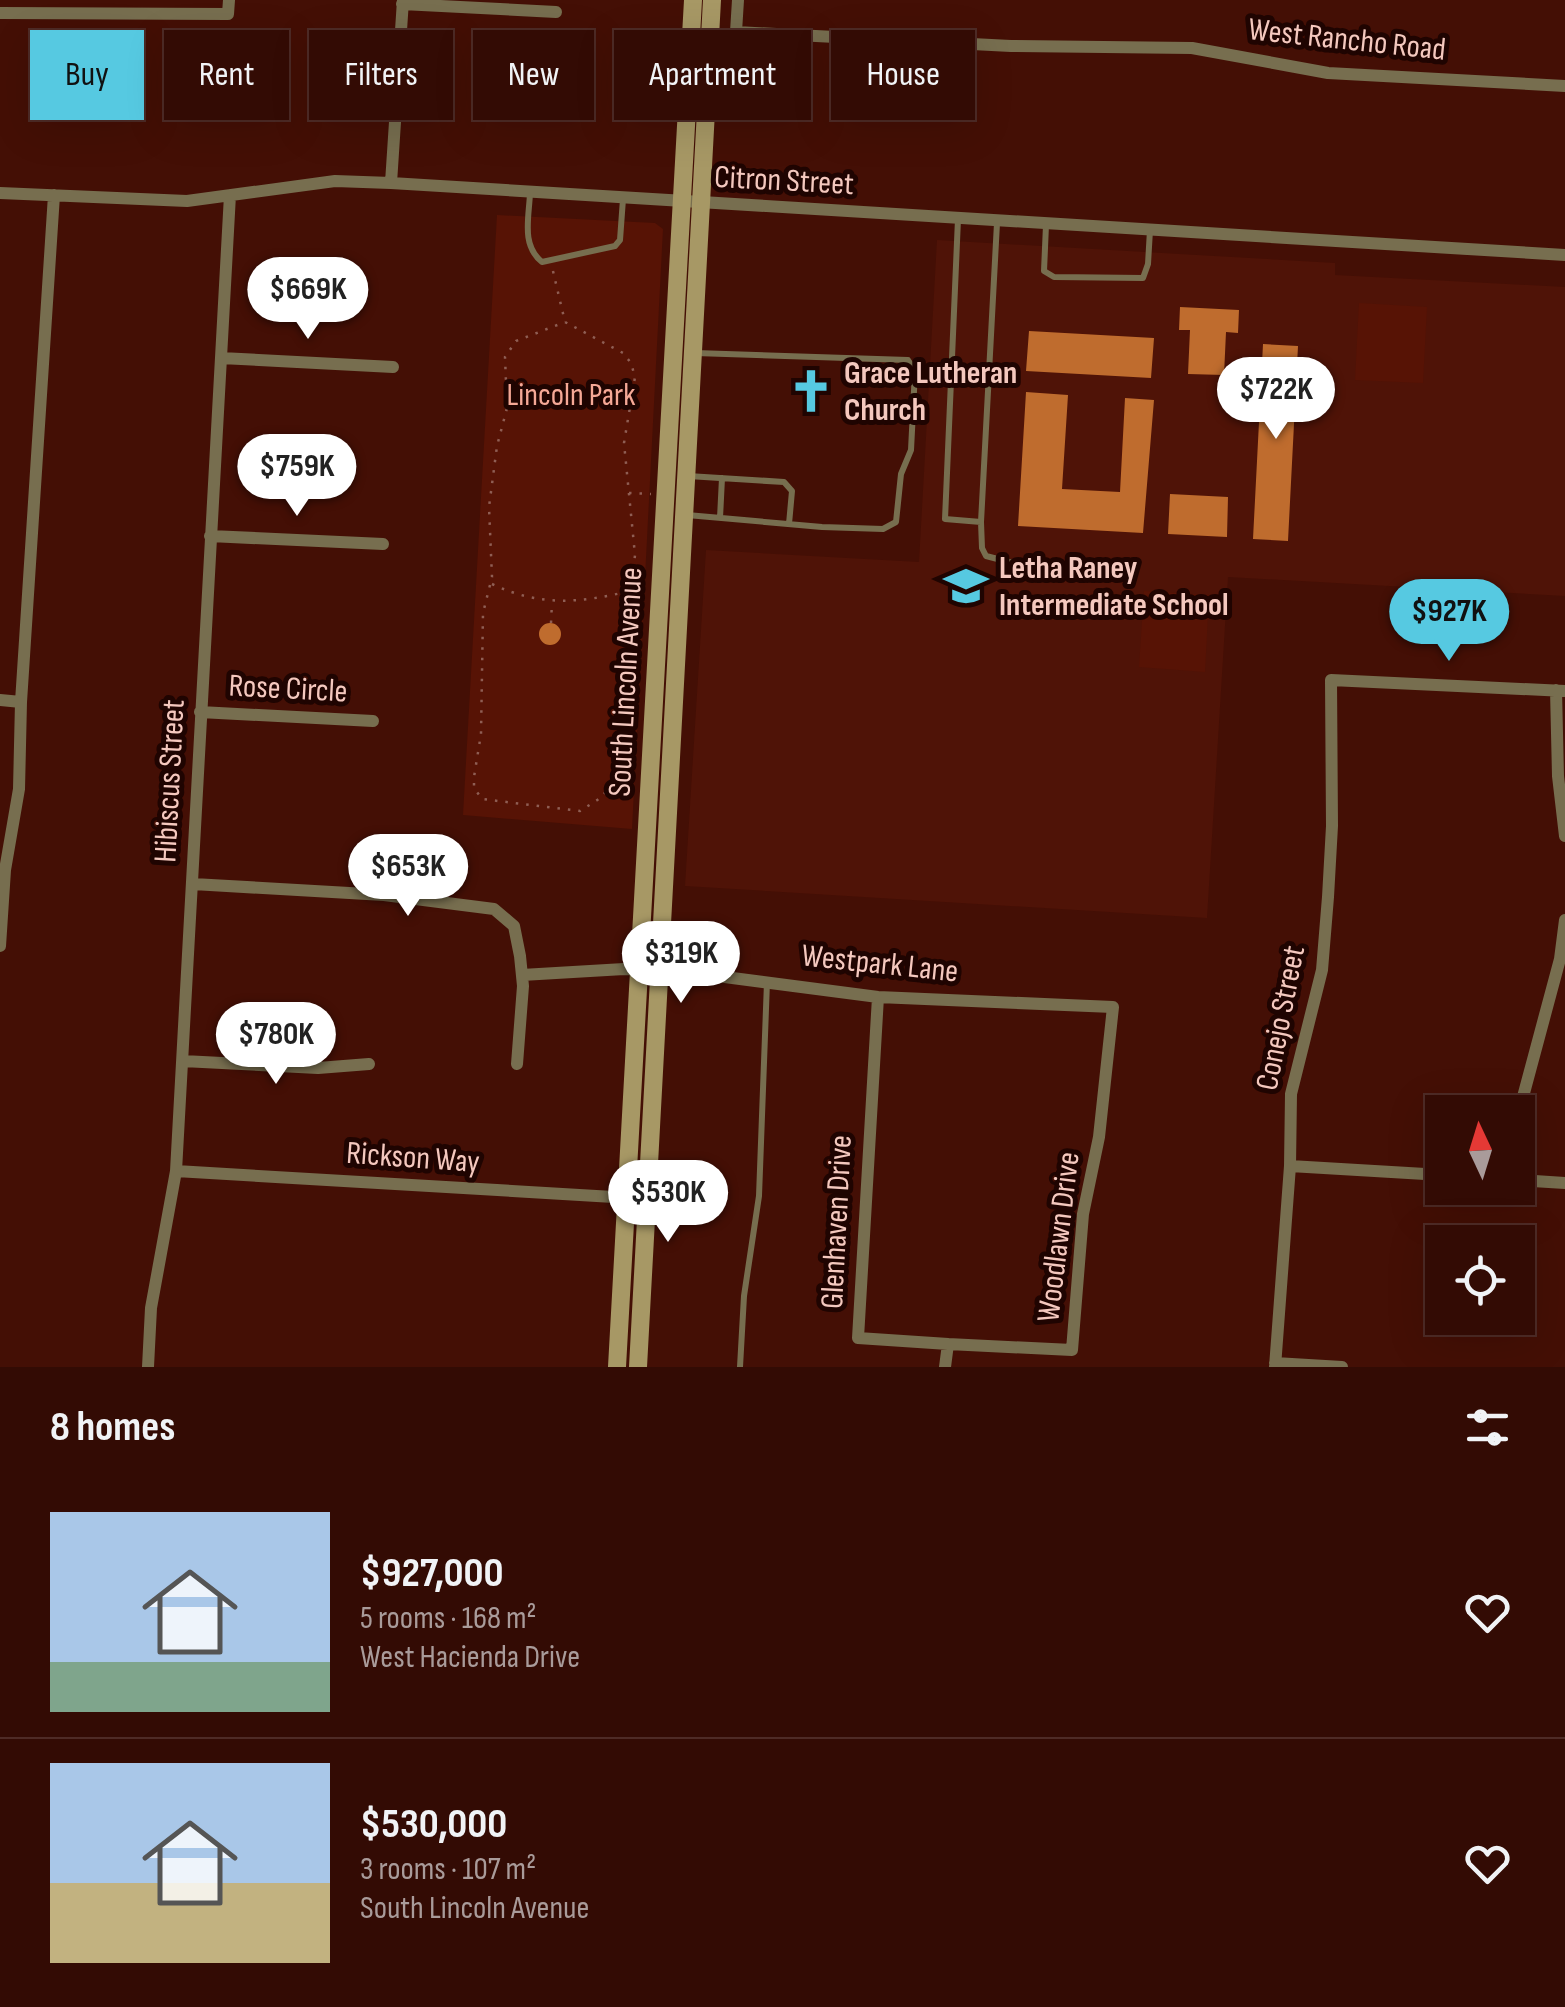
<!DOCTYPE html>
<meta charset="utf-8">
<style>
body{margin:0;font-family:"Sofia Sans Condensed",sans-serif;background:#3b140e;color:#f1f3f6;height:100vh;display:flex;flex-direction:column;font-size:38px;white-space:nowrap}
*{box-sizing:border-box;margin:0}
p{font-size:32px;color:#a99b9a}
.icon{flex:none;width:55px;height:55px;fill:none;stroke:currentColor;stroke-width:2;stroke-linecap:round;stroke-linejoin:round}
.map{position:relative;height:1367px;overflow:hidden}
.side{display:flex;flex-direction:column;background:#330b04;flex:1}
.side>*{flex:none}
.hud{position:absolute;left:30px;top:30px;width:1000px;height:90px;display:flex;gap:20px}
.needle{width:65px;rotate:356deg}
.fabs{position:absolute;left:1425px;top:1095px;display:grid;gap:20px}
.fabs a{display:grid;place-items:center;width:110px;height:110px;border-radius:0px;background:#330b04;box-shadow:0 10px 40px #0002,0 0 0 2px #4e2b26;font-size:50px}
.price{position:absolute;translate:-50% -85px;padding:0 22px;border-radius:35px;background:#fff;color:#222;font-size:32px;line-height:65px;filter:drop-shadow(0 2px 5px #0008)}
.price::after{content:'';position:absolute;left:50%;top:60px;width:30px;height:22px;margin-left:-15px;background:inherit;clip-path:polygon(0 0,100% 0,50% 100%)}
.price.selected{background:#56c9e1;color:#111}
ul{padding:0;list-style:none}
li{display:flex;align-items:center;gap:30px;height:250px;padding:0 50px}
li+li{border-top:2px solid #4e2b26}
li span{display:grid;place-items:center;flex:none;width:280px;height:200px;border-radius:0px;color:#555}
li>.icon{margin-inline-start:auto}
span .icon{width:120px;height:120px;fill:#fffc;stroke-width:1}
li b{font-size:42px}
h2{display:flex;justify-content:space-between;align-items:center;height:120px;padding:0 50px;font-size:42px}
.pill{padding:0 35px;border-radius:0px;background:#330b04;box-shadow:0 10px 40px #0002,0 0 0 2px #4e2b26;font-size:35px;line-height:90px}
.pill.selected{background:#56c9e1;color:#111}
.map>svg:first-child{display:block}
.built{fill:#4f1307}
.green{fill:#571305}
.building{fill:#bf6c2e}
.lines{fill:none;stroke-linecap:round;stroke-linejoin:round}
.path{stroke:#8f5e54;stroke-width:2.5;stroke-dasharray:2.5 8;stroke-linecap:butt}
.service{stroke:#776e4f;stroke-width:6}
.minor{stroke:#776e4f;stroke-width:12}
.secondary{stroke:#a79865;stroke-width:18}
.labels{text-anchor:middle;dominant-baseline:central;stroke-width:10;stroke-linejoin:round;paint-order:stroke}
.street-label{font-size:32px;fill:#f4c8be;stroke:#1f0401}
.poi-label{font-size:32px;font-weight:bold;fill:#f4c8be;stroke:#1f0401;text-anchor:start}
.park-label{font-size:32px;fill:#f5a896;stroke:#1f0401}
</style>
<div class="map">
<svg width="1565" height="1367" viewBox="0 0 1565 1367">
<rect width="100%" height="100%" fill="#440f05"/>
<path class="built" d="M937,240L1335,263V275L1565,287V596L1228,577L1207,918L685,886L706,550L919,562Z"/>
<path class="green" d="M497,215L655,223L663,229L632,829L463,815Z
M1359,303L1427,307L1423,383L1355,380Z
M1144,591L1209,595L1205,672L1139,667Z"/>
<path class="building" d="M1180,307L1239,310L1238,333L1226,332L1224,375L1188,374L1190,330H1179Z
M1029,331L1154,338L1151,378L1026,371Z
M1263,344L1298,346L1288,541L1253,539Z
M1026,392L1068,395L1062,489L1120,492L1125,398L1154,400L1143,533L1018,526Z
M1170,494L1228,497L1227,537L1168,534Z
M539 634a11 11 0 1 1 22 0a11 11 0 1 1-22 0Z"/>
<g class="lines">
<path class="path" d="M553,271L565,322L623,353L631,363L635,377L624,443L635,555L624,660L623,758L617,775L602,797L580,811L482,799L474,788V777L481,734L483,613L492,577L489,507L497,446L507,408L505,357L516,341L565,322
M629,493L651,494
M492,584C541,607 579,603 630,591
M551,623L552,602"/>
<path class="service" d="M530,193C529,218 521,245 542,262L615,246L620,240L623,199
M958,219L945,519L981,522L997,223
M1046,225L1044,271L1054,277L1143,278L1148,264L1150,230
M688,476L784,482L792,491L789,524
M687,515L822,527L883,529L896,522L901,474L911,450L915,371L908,360L695,353
M720,518L722,478
M981,522L982,548L986,556L1017,564
M740,1367L744,1296L759,1196L767,982"/>
<path class="minor" d="M738,0L736,32L1011,46L1192,48L1328,73L1565,86
M402,4L556,12
M0,13L228,14L229,0
M391,183L403,0
M0,193L187,201L335,181L391,183L1565,255
M221,358L393,367
M210,536L383,544
M1556,690L1558,776L1565,836
M0,700L21,702
M200,712L373,721
M193,884L384,895L494,909L514,926L520,956L523,986L517,1064
M0,946L5,870L19,789L21,702L54,195
M522,975L624,969L679,971L878,997L1113,1007L1099,1137L1083,1214L1072,1350L948,1344
M878,997L858,1338L948,1344L945,1367
M183,1061L318,1068L369,1064
M1518,1131L1520,1108L1560,959L1565,920
M1290,1166L1442,1175
M176,1171L647,1199
M1518,1180L1565,1183
M1275,1363L1342,1367
M148,1367L151,1308L176,1171L230,195
M1275,1367L1290,1166L1291,1094L1322,970L1328,897L1332,826L1331,680L1565,691"/>
<path class="secondary" d="M617,1367L693,0
M638,1367L712,0"/>
</g>
<defs>
<g id="church-bare" transform="scale(3.45)"><path d="M-1.2-6h2.4v3.5h3.3v2.4h-3.3V6h-2.4V-.1h-3.3v-2.4h3.3Z" fill="#56c9e1" stroke="#1f0401" stroke-width="2.5" paint-order="stroke"/></g>
<g id="school-bare" transform="scale(3.45)"><path d="M0-5L7-2L0 1L-7-2ZM-4 1L0 2.5L4 1V4Q0 6-4 4Z" fill="#56c9e1" stroke="#1f0401" stroke-width="2.5" paint-order="stroke"/></g>
</defs>
<g fill-rule="evenodd">
<use href="#church-bare" x="811" y="391"/>
<use href="#school-bare" x="966" y="586"/>
</g>
<g class="labels">
<g class="street-label">
<text transform="translate(1347 40) rotate(6)">West Rancho Road</text>
<text transform="translate(784 181) rotate(3)">Citron Street</text>
<text transform="translate(626 682) rotate(-87)">South Lincoln Avenue</text>
<text transform="translate(288 689) rotate(3)">Rose Circle</text>
<text transform="translate(170 781) rotate(-87)">Hibiscus Street</text>
<text transform="translate(880 964) rotate(6)">Westpark Lane</text>
<text transform="translate(1281 1018) rotate(-79)">Conejo Street</text>
<text transform="translate(413 1158) rotate(4)">Rickson Way</text>
<text transform="translate(837 1222) rotate(-87)">Glenhaven Drive</text>
<text transform="translate(1059 1237) rotate(-83)">Woodlawn Drive</text>
</g>
<g class="poi-label">
<text x="844" y="373">Grace Lutheran<tspan x="844" dy="37">Church</tspan></text>
<text x="999" y="568">Letha Raney<tspan x="999" dy="37">Intermediate School</tspan></text>
</g>
<g class="park-label">
<text x="571" y="395">Lincoln Park</text>
</g>
</g>
</svg>
<div class="fabs">
<a><svg class="needle" viewBox="-14 -14 28 28"><path d="M0-13l5 13h-10z" fill="#e53935"/><path d="M0 13l5-13h-10z" fill="#a99b9a"/></svg></a>
<a><svg class="icon" aria-label="locate" viewBox="0 0 24 24"><circle cx="12" cy="12" r="6"/><path d="M12 2v4M12 18v4M2 12h4M18 12h4"/></svg></a>
</div>
<b class="price" style="left:308px;top:342px">$669K</b>
<b class="price" style="left:1276px;top:442px">$722K</b>
<b class="price" style="left:297px;top:519px">$759K</b>
<b class="price selected" style="left:1449px;top:664px">$927K</b>
<b class="price" style="left:408px;top:919px">$653K</b>
<b class="price" style="left:681px;top:1006px">$319K</b>
<b class="price" style="left:276px;top:1087px">$780K</b>
<b class="price" style="left:668px;top:1245px">$530K</b>
<div class="hud">
<a class="pill selected">Buy</a>
<a class="pill">Rent</a>
<a class="pill">Filters</a>
<a class="pill">New</a>
<a class="pill">Apartment</a>
<a class="pill">House</a>
</div>
</div>
<section class="side">
<h2>8 homes<svg class="icon" aria-label="filters" viewBox="0 0 24 24"><path d="M4 7h16M4 17h16"/><circle cx="9" cy="7" r="2"/><circle cx="15" cy="17" r="2"/></svg></h2>
<ul>
<li><span style="background:linear-gradient(#a9c7e8 75%,#7fa58c 0)"><svg class="icon" aria-label="home" viewBox="0 0 24 24"><path d="M3 11l9-7 9 7M6 9v11h12V9"/></svg></span><div><b>$927,000</b><p>5 rooms · 168 m²</p><p>West Hacienda Drive</p></div><svg class="icon" aria-label="heart" viewBox="0 0 24 24"><path d="M12 20l-8-8c-3-5 5-10 8-4 3-6 11-1 8 4z"/></svg></li>
<li><span style="background:linear-gradient(#a9c7e8 60%,#c2b280 0)"><svg class="icon" aria-label="home" viewBox="0 0 24 24"><path d="M3 11l9-7 9 7M6 9v11h12V9"/></svg></span><div><b>$530,000</b><p>3 rooms · 107 m²</p><p>South Lincoln Avenue</p></div><svg class="icon" aria-label="heart" viewBox="0 0 24 24"><path d="M12 20l-8-8c-3-5 5-10 8-4 3-6 11-1 8 4z"/></svg></li>
</ul>
</section>
